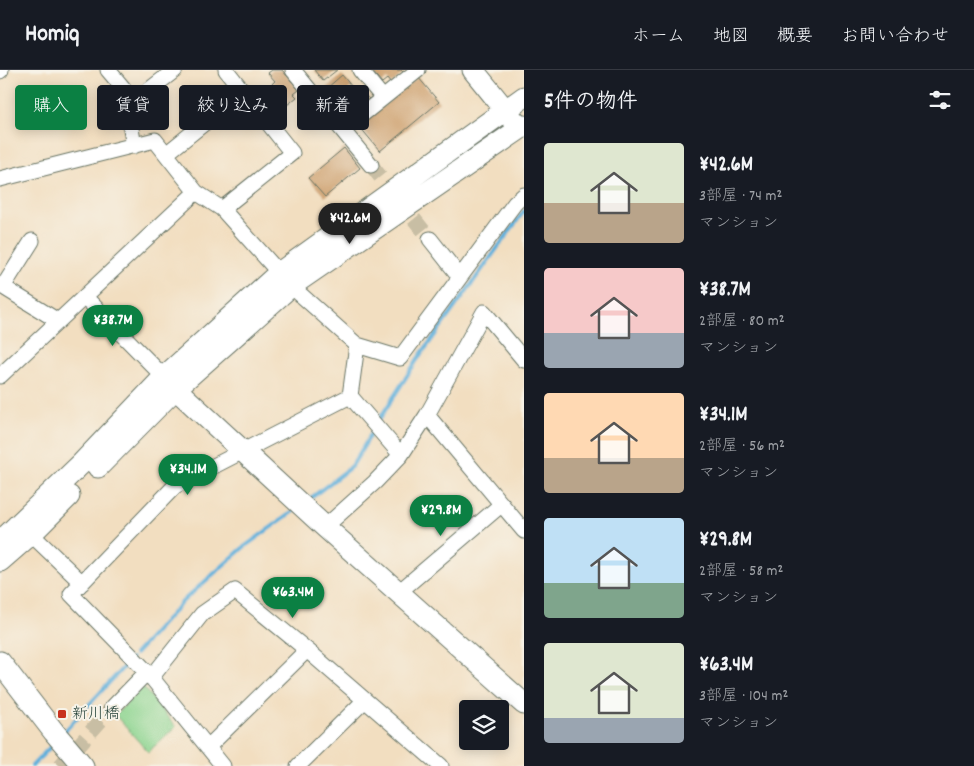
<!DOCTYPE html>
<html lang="ja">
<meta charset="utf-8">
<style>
body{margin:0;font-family:Dekko,"Klee One",sans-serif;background:#242831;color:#f1f3f6;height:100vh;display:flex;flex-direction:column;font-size:19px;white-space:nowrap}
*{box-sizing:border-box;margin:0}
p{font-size:16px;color:#9ea1a6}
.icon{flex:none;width:28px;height:28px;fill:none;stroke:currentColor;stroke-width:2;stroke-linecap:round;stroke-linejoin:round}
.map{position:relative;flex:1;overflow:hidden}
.sheet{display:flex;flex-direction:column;background:#171b24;width:450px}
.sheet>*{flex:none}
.hud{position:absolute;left:15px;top:15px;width:434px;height:45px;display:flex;gap:10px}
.tools{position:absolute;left:459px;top:630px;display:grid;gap:10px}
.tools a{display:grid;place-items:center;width:50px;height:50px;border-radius:5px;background:#171b24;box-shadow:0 2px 12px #0003;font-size:25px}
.price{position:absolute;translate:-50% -42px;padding:0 11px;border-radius:18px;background:#0b8043;color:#fff;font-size:16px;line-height:32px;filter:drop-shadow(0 1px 2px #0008)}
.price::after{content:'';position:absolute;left:50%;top:30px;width:15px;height:11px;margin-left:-8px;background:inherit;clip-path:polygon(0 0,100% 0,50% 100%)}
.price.active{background:#222;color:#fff}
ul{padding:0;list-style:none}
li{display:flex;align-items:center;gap:15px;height:125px;padding:0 20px}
li span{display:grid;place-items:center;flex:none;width:140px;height:100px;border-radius:5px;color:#555}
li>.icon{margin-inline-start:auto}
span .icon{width:60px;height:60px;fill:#fffc;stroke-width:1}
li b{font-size:21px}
h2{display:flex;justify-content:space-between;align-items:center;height:60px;padding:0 20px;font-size:21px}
.tag{padding:0 18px;border-radius:5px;background:#171b24;box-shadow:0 2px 12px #0003;font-size:18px;line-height:45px}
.tag.active{background:#0b8043;color:#fff}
header{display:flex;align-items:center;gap:30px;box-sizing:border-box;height:70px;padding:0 25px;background:#171b24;border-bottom:1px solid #363941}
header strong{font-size:24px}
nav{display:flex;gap:28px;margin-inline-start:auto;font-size:18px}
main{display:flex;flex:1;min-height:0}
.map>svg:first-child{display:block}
.green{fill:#8cd48f;stroke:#568862}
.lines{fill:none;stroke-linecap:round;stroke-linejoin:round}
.stream{stroke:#61b0db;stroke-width:4}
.building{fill:#cea06e}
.street-tunnel{stroke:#c8bea4;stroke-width:15;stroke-dasharray:15 8;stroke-linecap:butt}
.street-casing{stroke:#697565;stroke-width:17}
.secondary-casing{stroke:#697565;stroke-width:23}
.street{stroke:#fff;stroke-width:15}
.secondary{stroke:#fff;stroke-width:21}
.poi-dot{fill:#c8321e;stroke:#f7f3e8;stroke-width:2}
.labels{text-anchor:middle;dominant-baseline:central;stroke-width:4;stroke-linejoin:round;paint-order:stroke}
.poi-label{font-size:16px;fill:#1f3d34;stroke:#f7f3e8;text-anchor:start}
</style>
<header>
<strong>Homiq</strong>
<nav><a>ホーム</a><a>地図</a><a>概要</a><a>お問い合わせ</a></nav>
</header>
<main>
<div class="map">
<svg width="524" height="696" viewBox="0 0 524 696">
<rect width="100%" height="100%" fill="#f7f3e8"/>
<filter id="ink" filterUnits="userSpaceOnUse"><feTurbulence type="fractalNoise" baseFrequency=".02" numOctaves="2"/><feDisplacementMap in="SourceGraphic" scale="10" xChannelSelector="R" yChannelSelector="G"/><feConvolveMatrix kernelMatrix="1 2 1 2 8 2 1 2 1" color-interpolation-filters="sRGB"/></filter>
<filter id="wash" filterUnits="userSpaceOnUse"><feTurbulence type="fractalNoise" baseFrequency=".0096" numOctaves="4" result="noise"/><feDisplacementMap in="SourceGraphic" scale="20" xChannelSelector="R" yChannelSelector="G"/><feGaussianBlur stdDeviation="1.12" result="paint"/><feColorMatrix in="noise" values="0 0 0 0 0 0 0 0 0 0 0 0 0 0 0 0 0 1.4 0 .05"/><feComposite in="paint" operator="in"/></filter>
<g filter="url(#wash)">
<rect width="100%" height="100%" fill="#f2dec0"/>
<path class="green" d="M143,617L176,657L148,682L115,645Z"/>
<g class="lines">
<path class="stream" d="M377,353L417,290L524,141
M307,431L352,396L374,359
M135,584L184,530L244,477L295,440
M63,663L131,589
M32,696L55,672"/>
</g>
<g id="blocks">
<path class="building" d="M272,0H282L299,20L294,24L297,27L277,43L261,24L275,11L268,3Z
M314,0H337L323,11Z
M371,0H401L404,3L391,14L387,9L382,13Z
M342,5L352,17L337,29L327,18Z
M418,7L439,32L380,81L359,56Z
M362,21L372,33L355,47L345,35Z
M344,78L360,98L325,127L308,108Z"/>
</g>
</g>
<g filter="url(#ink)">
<use href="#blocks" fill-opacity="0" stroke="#697565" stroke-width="1"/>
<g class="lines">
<path class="street-tunnel" d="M371,95L430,169
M60,696L112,638"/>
<g class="street-casing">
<path id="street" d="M108,0L124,19L134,76
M293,0L371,95
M360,0L383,28L418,0
M0,1L1,0
M127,37L175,0
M343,60L383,28
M166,84L243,22
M0,109L155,70L196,122L222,139L291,216L357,275L400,288L515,133L524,125
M222,139L292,83L226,0
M430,169L460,207
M0,215L58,251
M3,217L32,171
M85,227L164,307
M0,306L196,122
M350,326L357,275
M427,345L524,461
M325,457L375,412L401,385L427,345L484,242L524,290
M31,464L82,513
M399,522L502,434
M151,608L202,544L235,521L307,580L441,696
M112,638L147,602
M208,677L307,580
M223,696L147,602L71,524L175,416L350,326L401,385
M298,696L365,630"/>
</g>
<g class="secondary-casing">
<path id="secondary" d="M473,0L515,52
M165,309L325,457L524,634
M98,397L175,319L291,216L524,56
M0,472L82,393L164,307L279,203L524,27
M0,491L31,464L69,426
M0,592L54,662L83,696"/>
</g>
<use href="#street" class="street"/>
<use href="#secondary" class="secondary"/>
</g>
</g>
<rect class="poi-dot" x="57" y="639" width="10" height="10" rx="2.5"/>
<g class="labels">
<g class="poi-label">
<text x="72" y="644">新川橋</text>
</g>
</g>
</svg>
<div class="tools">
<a><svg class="icon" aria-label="layers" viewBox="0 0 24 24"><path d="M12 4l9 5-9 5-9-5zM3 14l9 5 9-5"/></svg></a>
</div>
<b class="price active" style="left:350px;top:175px">¥42.6M</b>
<b class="price" style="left:113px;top:277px">¥38.7M</b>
<b class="price" style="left:188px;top:426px">¥34.1M</b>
<b class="price" style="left:441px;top:467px">¥29.8M</b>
<b class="price" style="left:293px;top:549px">¥63.4M</b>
<div class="hud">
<a class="tag active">購入</a>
<a class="tag">賃貸</a>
<a class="tag">絞り込み</a>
<a class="tag">新着</a>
</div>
</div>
<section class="sheet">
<h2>5件の物件<svg class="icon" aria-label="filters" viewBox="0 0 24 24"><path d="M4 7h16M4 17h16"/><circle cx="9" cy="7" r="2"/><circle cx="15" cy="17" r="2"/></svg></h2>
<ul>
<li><span style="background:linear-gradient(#dfe7d0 60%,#b9a48a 0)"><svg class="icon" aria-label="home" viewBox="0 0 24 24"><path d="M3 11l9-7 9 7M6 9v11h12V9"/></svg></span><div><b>¥42.6M</b><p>3部屋 · 74 m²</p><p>マンション</p></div></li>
<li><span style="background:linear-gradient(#f6c9c9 65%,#9aa5b1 0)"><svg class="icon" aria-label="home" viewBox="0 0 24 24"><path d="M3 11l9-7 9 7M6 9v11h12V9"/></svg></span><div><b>¥38.7M</b><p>2部屋 · 80 m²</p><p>マンション</p></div></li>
<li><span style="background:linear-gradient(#ffd9b3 65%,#b9a48a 0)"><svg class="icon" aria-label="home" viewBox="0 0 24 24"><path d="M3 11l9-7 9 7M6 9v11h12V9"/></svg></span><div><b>¥34.1M</b><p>2部屋 · 56 m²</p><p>マンション</p></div></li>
<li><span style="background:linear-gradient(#bfe0f5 65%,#7fa58c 0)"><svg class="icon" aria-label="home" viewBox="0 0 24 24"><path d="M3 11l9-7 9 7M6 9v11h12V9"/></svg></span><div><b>¥29.8M</b><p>2部屋 · 58 m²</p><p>マンション</p></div></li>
<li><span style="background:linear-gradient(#dfe7d0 75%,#9aa5b1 0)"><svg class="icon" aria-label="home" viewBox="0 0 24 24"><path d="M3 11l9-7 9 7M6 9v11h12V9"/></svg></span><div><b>¥63.4M</b><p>3部屋 · 104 m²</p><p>マンション</p></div></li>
</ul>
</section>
</main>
